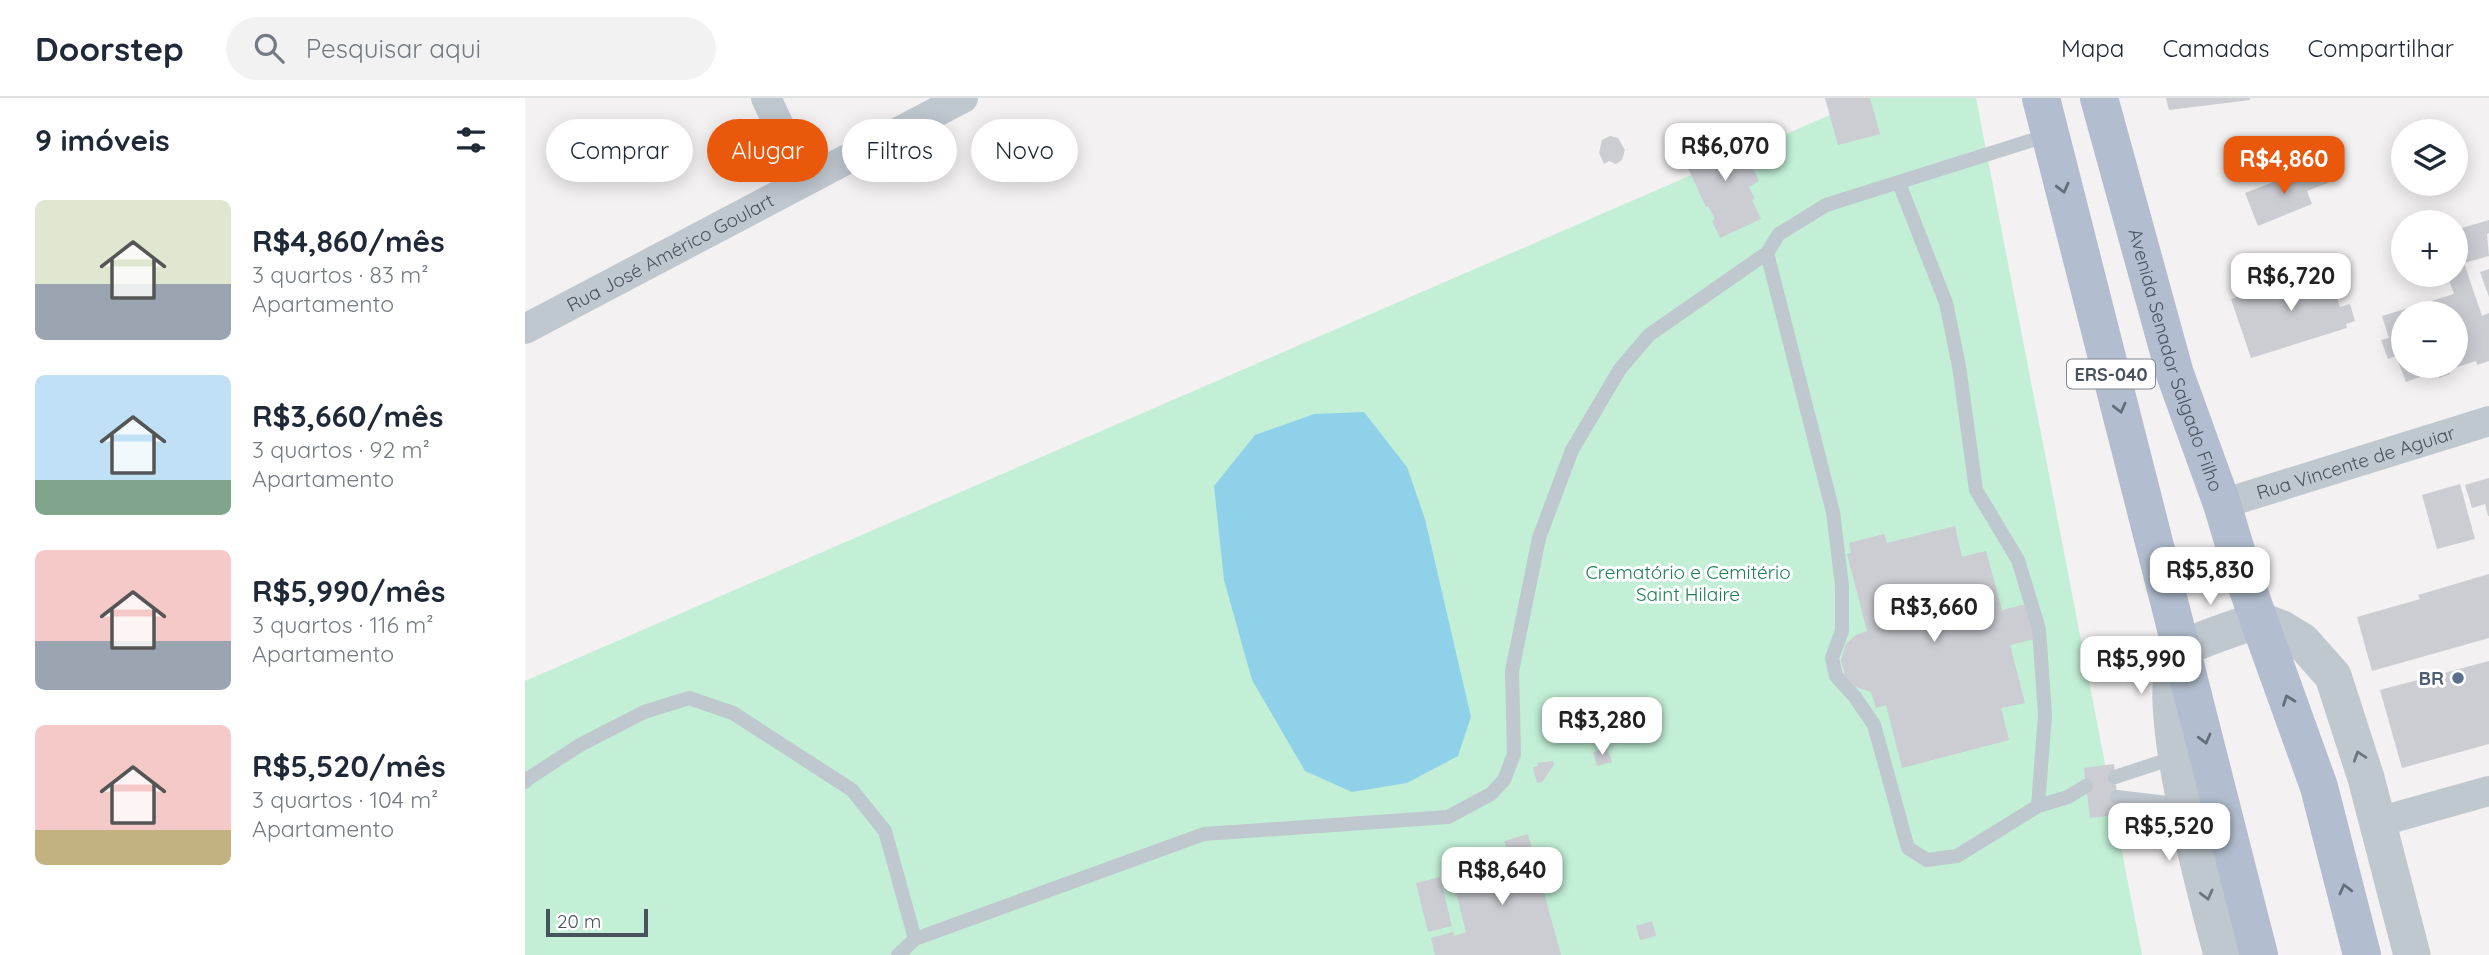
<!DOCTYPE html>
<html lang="pt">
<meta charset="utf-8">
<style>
body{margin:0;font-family:Quicksand,sans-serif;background:#f2f2f3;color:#1f2937;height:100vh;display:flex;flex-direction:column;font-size:26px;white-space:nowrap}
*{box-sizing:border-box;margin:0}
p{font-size:23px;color:#747a83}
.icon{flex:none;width:38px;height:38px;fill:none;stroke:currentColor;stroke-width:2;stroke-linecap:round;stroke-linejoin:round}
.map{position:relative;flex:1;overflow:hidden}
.sheet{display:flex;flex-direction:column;background:#fff;width:525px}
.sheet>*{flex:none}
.hud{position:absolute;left:21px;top:21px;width:665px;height:63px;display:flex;gap:14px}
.tools{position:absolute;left:1866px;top:21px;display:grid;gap:14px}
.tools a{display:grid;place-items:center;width:77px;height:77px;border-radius:50%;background:#fff;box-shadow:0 4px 18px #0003;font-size:35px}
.scale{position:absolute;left:21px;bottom:18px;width:102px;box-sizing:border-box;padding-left:7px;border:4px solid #49535e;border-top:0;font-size:19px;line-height:24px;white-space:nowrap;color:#49535e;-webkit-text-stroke:5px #fff;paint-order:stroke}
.price{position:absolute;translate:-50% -60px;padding:0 16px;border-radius:14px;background:#fff;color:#222;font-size:23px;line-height:46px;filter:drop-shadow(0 2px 4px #0008)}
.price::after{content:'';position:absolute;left:50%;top:42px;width:21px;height:16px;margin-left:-10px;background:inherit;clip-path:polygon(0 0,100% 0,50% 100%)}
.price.on{background:#ea580c;color:#fff}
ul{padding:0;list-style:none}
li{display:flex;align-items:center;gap:21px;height:175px;padding:0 35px}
li span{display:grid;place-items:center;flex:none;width:196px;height:140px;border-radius:10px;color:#555}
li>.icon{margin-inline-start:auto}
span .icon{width:84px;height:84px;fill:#fffc;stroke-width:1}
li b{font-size:30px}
h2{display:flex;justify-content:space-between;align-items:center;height:84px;padding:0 35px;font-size:30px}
.pill{padding:0 24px;border-radius:32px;background:#fff;box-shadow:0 4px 18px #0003;font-size:24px;line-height:63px}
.pill.on{background:#ea580c;color:#fff}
header{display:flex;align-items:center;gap:42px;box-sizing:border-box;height:98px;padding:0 35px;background:#fff;border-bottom:2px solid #e0e1e3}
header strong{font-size:33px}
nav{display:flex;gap:38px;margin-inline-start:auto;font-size:24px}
.search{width:490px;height:63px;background:#f2f2f3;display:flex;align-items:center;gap:18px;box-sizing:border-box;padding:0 24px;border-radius:38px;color:#747a83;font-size:26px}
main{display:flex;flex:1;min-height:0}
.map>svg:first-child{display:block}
.green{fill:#c2efd6}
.water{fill:#90d1ea}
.building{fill:#cbcdd3;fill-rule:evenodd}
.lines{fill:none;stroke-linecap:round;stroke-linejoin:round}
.service{stroke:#bfc7cf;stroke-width:14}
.minor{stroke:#bfc7cf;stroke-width:30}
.tertiary{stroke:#bfc7cf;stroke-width:37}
.primary{stroke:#b2becf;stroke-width:38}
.oneway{stroke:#636e7a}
.oneway2{stroke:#6c7680}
.service-dot{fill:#5c6f8a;stroke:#fff;stroke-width:2.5}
.labels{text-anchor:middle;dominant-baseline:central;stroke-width:6;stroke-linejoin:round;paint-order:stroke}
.shield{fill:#fff;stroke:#80878e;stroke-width:2}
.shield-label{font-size:18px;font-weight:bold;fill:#49535e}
.street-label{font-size:19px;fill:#49535e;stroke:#fff}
.park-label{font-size:19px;fill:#1a7f54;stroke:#fff}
.service-label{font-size:19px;font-weight:bold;fill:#4e5e75;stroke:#fff;text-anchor:end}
</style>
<header>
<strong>Doorstep</strong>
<div class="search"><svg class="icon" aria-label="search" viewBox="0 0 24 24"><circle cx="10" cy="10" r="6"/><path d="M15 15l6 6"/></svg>Pesquisar aqui</div>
<nav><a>Mapa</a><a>Camadas</a><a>Compartilhar</a></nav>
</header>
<main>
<section class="sheet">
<h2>9 imóveis<svg class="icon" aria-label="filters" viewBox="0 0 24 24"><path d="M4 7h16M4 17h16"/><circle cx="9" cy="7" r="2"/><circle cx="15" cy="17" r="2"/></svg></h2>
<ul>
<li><span style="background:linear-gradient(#dfe7d0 60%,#9aa5b1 0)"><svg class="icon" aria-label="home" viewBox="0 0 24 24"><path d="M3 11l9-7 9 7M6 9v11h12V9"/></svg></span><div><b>R$4,860/mês</b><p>3 quartos · 83 m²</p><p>Apartamento</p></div></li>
<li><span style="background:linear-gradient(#bfe0f5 75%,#7fa58c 0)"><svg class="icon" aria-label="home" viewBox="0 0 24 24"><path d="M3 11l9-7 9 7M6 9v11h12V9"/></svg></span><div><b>R$3,660/mês</b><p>3 quartos · 92 m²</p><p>Apartamento</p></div></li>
<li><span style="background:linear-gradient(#f6c9c9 65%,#9aa5b1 0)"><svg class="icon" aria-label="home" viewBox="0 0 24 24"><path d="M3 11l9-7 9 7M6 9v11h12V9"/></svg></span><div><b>R$5,990/mês</b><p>3 quartos · 116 m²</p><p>Apartamento</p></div></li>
<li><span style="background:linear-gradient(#f6c9c9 75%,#c2b280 0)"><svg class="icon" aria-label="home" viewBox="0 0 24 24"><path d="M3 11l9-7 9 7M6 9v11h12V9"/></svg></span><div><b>R$5,520/mês</b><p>3 quartos · 104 m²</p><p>Apartamento</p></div></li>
</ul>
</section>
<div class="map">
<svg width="1964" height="857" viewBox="0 0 1964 857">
<rect width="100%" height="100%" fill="#f3f1f1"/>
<path class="green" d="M1344,0H1451L1617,857H0V583Z"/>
<path class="water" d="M839,314L882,369L900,421L946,619L933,658L882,685L827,694L780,673L727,582L699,482L689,388L730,337L789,316Z"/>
<path class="building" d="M1300,0H1345L1355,36L1313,47Z
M1641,0H1725V2L1644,12Z
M1188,34L1195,48L1213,39L1234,83L1224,89L1230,101L1227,102L1236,121L1195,140L1187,123L1190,121L1183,108L1181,109L1160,64L1173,58L1167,45Z
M1085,38L1093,40L1100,52L1097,62L1091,66L1084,63L1079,66L1074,55L1077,42Z
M1788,69L1791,77L1799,74L1803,85L1782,93L1787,106L1733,128L1720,95L1774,74L1777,81L1780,80L1777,73Z
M1964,122V135L1962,136L1964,158L1939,165L1957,218L1964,215V263L1952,267L1951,263L1923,272L1925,276L1914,280L1912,273L1881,284L1871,258L1863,261L1856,242L1864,240L1857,218L1929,196L1924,182L1904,189L1900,177H1930V154L1934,153L1930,142V132ZM1878,215H1930V268L1911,270L1910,268H1878Z
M1803,171L1815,209L1825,206L1830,223L1821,226L1822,230L1726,260L1706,201Z
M1964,171V199L1955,174Z
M1964,380V418H1963L1960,406L1947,410L1940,387Z
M1935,386L1950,441L1912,451L1897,397Z
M1430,428L1437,459L1461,453L1477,512L1501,506L1510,541L1485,547L1500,605L1476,610L1484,642L1377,670L1361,607L1351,610L1346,594L1331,589L1320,578L1316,562L1321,546L1331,537L1342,533L1322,456L1326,455L1324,445L1359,436L1362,445Z
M1964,476V540L1847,573L1832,519L1895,501L1893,497Z
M1964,563V646L1877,670L1855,592Z
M1082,650L1087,664L1072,668L1068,654Z
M1028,663L1029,667L1017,684L1012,685L1008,669L1013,668L1012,665Z
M1589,666L1594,717L1565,720L1559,670Z
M1003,736L1036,857H910L906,840L928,834L929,838L941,834L925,771L983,755L979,743Z
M915,779L927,828L903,834L891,785Z
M1127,823L1131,838L1115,842L1111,828Z"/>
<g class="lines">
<path class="service" d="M1524,37L1301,107L1254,136L1242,155L1308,414L1317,488V533L1307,560L1311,578L1330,599L1349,627L1383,750L1402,762L1432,758L1513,708L1543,699L1561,688
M1374,85L1421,205L1434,268L1451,392L1493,462L1514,531L1520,617L1513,708
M1590,679L1651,659
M0,684L4,680L55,647L119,614L164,600L208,615L327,692L360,733L390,841
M1592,699L1660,707
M373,857L390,841L679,736L923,719L966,696L979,682L989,656L987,573L1014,440L1047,352L1095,271L1124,237L1242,155"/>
<g class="minor">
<path d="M241,0L280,82"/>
<path id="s1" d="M0,231L438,0"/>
<path id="s2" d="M1697,406L1964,323"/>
<path d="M1853,724L1964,693"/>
</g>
<path class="tertiary" d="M1697,857C1684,806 1623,590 1655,554C1662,545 1719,527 1734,522L1757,531L1777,543L1808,578L1841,680L1887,857"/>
<g class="primary">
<path d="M1516,0L1734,857"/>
<path id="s3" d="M1574,0L1650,276L1697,406L1722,489L1794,689L1837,857"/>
</g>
</g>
<defs><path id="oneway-chevron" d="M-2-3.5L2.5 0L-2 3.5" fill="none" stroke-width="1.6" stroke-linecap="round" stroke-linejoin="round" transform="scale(1.75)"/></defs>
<g class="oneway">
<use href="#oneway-chevron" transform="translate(1538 90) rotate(76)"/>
<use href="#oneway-chevron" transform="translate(1595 310) rotate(76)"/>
<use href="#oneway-chevron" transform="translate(1763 602) rotate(-110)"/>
<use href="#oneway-chevron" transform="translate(1680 641) rotate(75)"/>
<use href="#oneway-chevron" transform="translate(1820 791) rotate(-104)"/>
</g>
<g class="oneway2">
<use href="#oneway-chevron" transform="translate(1834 658) rotate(-108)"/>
<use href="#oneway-chevron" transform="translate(1682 797) rotate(76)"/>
</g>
<circle class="service-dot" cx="1933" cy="580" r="7"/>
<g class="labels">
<rect class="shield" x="1542" y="261.5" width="88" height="29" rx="5"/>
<g class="shield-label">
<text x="1586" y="276">ERS-040</text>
</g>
<g class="street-label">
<text stroke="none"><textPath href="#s1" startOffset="164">Rua José Américo Goulart</textPath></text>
<text stroke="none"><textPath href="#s3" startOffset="273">Avenida Senador Salgado Filho</textPath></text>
<text stroke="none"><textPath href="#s2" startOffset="140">Rua Vincente de Aguiar</textPath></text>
</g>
<g class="park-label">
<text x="1163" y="474">Crematório e Cemitério<tspan x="1163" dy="22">Saint Hilaire</tspan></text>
</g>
<g class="service-label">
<text x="1919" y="580">BR</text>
</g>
</g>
</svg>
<div class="tools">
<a><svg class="icon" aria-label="layers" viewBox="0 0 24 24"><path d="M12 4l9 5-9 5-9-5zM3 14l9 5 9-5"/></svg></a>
<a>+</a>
<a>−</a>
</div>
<div class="scale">20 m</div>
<b class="price" style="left:1200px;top:85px">R$6,070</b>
<b class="price on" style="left:1759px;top:98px">R$4,860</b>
<b class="price" style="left:1766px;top:215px">R$6,720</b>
<b class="price" style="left:1685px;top:509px">R$5,830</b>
<b class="price" style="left:1409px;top:546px">R$3,660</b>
<b class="price" style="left:1616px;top:598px">R$5,990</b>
<b class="price" style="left:1077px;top:659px">R$3,280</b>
<b class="price" style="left:1644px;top:765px">R$5,520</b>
<b class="price" style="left:977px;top:809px">R$8,640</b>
<div class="hud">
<a class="pill">Comprar</a>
<a class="pill on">Alugar</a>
<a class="pill">Filtros</a>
<a class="pill">Novo</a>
</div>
</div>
</main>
